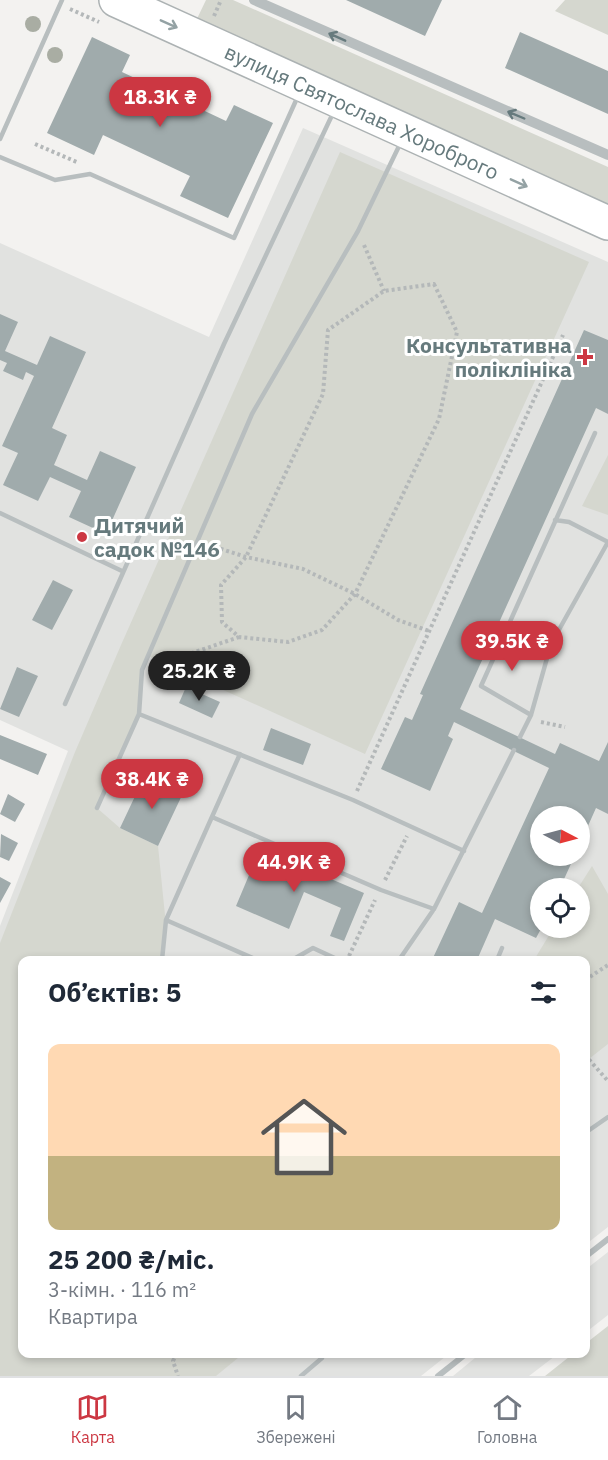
<!DOCTYPE html>
<html lang="uk">
<meta charset="utf-8">
<style>
body{margin:0;font-family:"IBM Plex Sans",sans-serif;background:#f2f2f3;color:#1f2937;height:100vh;display:flex;flex-direction:column;font-size:22px;white-space:nowrap}
*{box-sizing:border-box;margin:0}
p{font-size:20px;color:#747a83}
.icon{flex:none;width:33px;height:33px;fill:none;stroke:currentColor;stroke-width:2;stroke-linecap:round;stroke-linejoin:round}
.map{position:relative;flex:1;overflow:hidden}
.details{position:absolute;left:18px;top:956px;width:572px;height:402px;display:flex;flex-direction:column;background:#fff;border-radius:12px;box-shadow:0 3px 9px #0003}
.details>*{flex:none}
.needle{width:39px;rotate:96deg}
.fabs{position:absolute;left:530px;top:806px;display:grid;gap:12px}
.fabs a{display:grid;place-items:center;width:60px;height:60px;border-radius:50%;background:#fff;box-shadow:0 3px 9px #0003;font-size:30px}
.price{position:absolute;translate:-50% -51px;padding:0 14px;border-radius:21px;background:#cc3742;color:#fff;font-size:20px;line-height:39px;filter:drop-shadow(0 2px 3px #0008)}
.price::after{content:'';position:absolute;left:50%;top:36px;width:18px;height:14px;margin-left:-9px;background:inherit;clip-path:polygon(0 0,100% 0,50% 100%)}
.price.active{background:#222;color:#fff}
ul{padding:0;list-style:none}
li{display:grid;align-content:center;gap:12px;height:318px;padding:0 30px}
li+li{border-top:2px solid #e0e1e3}
li span{display:grid;place-items:center;height:186px;border-radius:12px;color:#555}
li>.icon{margin-inline-start:auto}
span .icon{width:108px;height:108px;fill:#fffc;stroke-width:1}
li b{font-size:26px}
h2{display:flex;justify-content:space-between;align-items:center;height:72px;padding:0 30px;font-size:26px}
.tabs{display:flex;justify-content:space-around;align-items:center;height:84px;border-top:2px solid #e0e1e3;background:#fff;font-size:16px;color:#747a83}
.tabs a{display:grid;justify-items:center;gap:3px}
.tabs .active{color:#cc3742}
.map>svg:first-child{display:block}
.built{fill:#e1e2e0;fill-rule:evenodd}
.green{fill:#d5d7cf}
.building{fill:#a0abac}
.lines{fill:none;stroke-linecap:round;stroke-linejoin:round}
.primary-casing{stroke:#acb2b3;stroke-width:36}
.path{stroke:#b4b8b9;stroke-width:4;stroke-dasharray:3 3;stroke-linecap:butt}
.service{stroke:#b8bebf;stroke-width:4.5}
.minor{stroke:#b8bebf;stroke-width:6}
.tertiary{stroke:#b8bebf;stroke-width:10}
.primary{stroke:#fff;stroke-width:33}
.tree{fill:#a9ada3}
.oneway{stroke:#94a2a4}
.oneway2{stroke:#667a7d}
.poi-dot{fill:#cc3742;stroke:#fff;stroke-width:2}
.labels{text-anchor:middle;dominant-baseline:central;stroke-width:6;stroke-linejoin:round;paint-order:stroke}
.street-label{font-size:21px;fill:#667a7d;stroke:#fff}
.poi-label{font-size:21px;font-weight:bold;fill:#667a7d;stroke:#fff;text-anchor:end}
</style>
<div class="map">
<svg width="608" height="1376" viewBox="0 0 608 1376">
<rect width="100%" height="100%" fill="#f3f2f0"/>
<path class="built" d="M303,128L608,262V1227L585,1245V960H22V1353H450L421,1376H0V926L68,751L0,720V243L209,337ZM540,816H579V855H540ZM540,888H579V927H540Z
M608,1252V1315L585,1333V1270Z
M481,1353H559L529,1376H453Z"/>
<path class="green" d="M206,0H233L608,167V209L194,25Z
M565,0H608V35L555,11Z
M340,152L589,262L365,754L148,656L142,670L139,714L97,808L120,828L158,846L166,925L162,960H22V1353H244L216,1376H0V943L75,752L121,645Z
M608,455V515L582,506Z
M592,866L608,894V1044L585,1062V960H534L554,927H579L578,888Z
M608,1326V1376H545L574,1353H585V1344Z"/>
<path class="building" d="M346,0H442L425,36Z
M520,32L608,71V114L505,68Z
M92,37L130,55L122,72L226,121L234,105L273,123L228,218L180,196L190,176L103,135L94,155L47,133Z
M0,314L18,322L5,351L37,365L50,336L86,352L52,428L67,435L54,465L87,480L100,451L136,467L106,534L69,517L81,491L50,477L38,501L3,485L18,453L2,446L34,376L26,372L23,380L3,371L7,363L0,360Z
M584,330L608,340V414L596,408L460,709L555,754L560,743L599,761L608,742V814L596,808L579,846V816H540V855H575L560,888H540L542,927L536,938L495,919L477,960H432L459,902L482,913L549,768L454,722L448,736L453,739L430,791L381,769L405,717L412,720L423,695L420,694Z
M53,580L73,590L52,630L32,620Z
M17,667L38,676L19,717L0,709Z
M186,687L220,702L212,718L179,703Z
M271,728L311,744L303,765L263,750Z
M0,735L47,754L38,775L0,759Z
M146,773L184,791L158,846L120,828Z
M8,794L25,804L15,822L0,814Z
M1,834L18,843L9,861L0,857Z
M260,849L364,893L344,941L330,936L341,908L304,892L289,929L236,906Z
M0,877L11,883L0,903Z"/>
<g class="lines">
<g class="primary-casing">
<g id="primary">
<path id="s1" d="M116,0L608,223"/>
</g>
</g>
<path class="path" d="M70,9L99,22
M214,16L221,0
M35,144L79,163
M364,245L384,291
M434,284L457,332L439,419L355,594L322,630L288,642L239,637L222,622L221,585L246,557L323,394L328,330L384,291Z
M209,545L246,557L303,569L355,594L398,620L429,631
M157,665L239,637
M541,722L565,727
M357,791L563,335
M385,880L407,836
M349,956L375,900
M585,980L608,965
M585,1055L608,1081
M177,1353L173,1361L178,1376"/>
<path class="service" d="M0,139L62,0
M0,157L55,180L90,174L234,238L298,96
M0,513L122,571
M65,704L224,344L334,111
M139,714L142,670L252,414L358,231L401,142
M531,715L481,686L595,433
M520,737L531,715L551,644L608,542L569,522L555,520
M97,808L139,714L353,800L464,851
M212,817L381,890L434,909
M166,920L257,960
M162,960L166,920L240,754
M292,960L313,948L339,960
M399,960L434,909L514,750
M497,960L502,948
M585,1133L608,1117
M301,1376L322,1358L323,1353"/>
<path class="minor" d="M585,1257L608,1239
M438,1376L467,1353"/>
<path class="tertiary" d="M254,0L608,155"/>
<use href="#primary" class="primary"/>
</g>
<g class="tree">
<circle cx="33" cy="24" r="8"/>
<circle cx="55" cy="55" r="8"/>
</g>
<defs><path id="oneway-shaft" d="M-6 0H5M1.5-3L5.5 0L1.5 3" fill="none" stroke-width="1.6" stroke-linecap="round" stroke-linejoin="round" transform="scale(1.5)"/></defs>
<g class="oneway">
<use href="#oneway-shaft" transform="translate(169 24) rotate(24)"/>
<use href="#oneway-shaft" transform="translate(519 183) rotate(24)"/>
</g>
<g class="oneway2">
<use href="#oneway-shaft" transform="translate(337 37) rotate(-156)"/>
<use href="#oneway-shaft" transform="translate(516 115) rotate(-157)"/>
</g>
<g class="poi-dot">
<path d="M582 348h6v6h6v6h-6v6h-6v-6h-6v-6h6z"/>
<circle cx="82" cy="537" r="6"/>
</g>
<g class="labels">
<g class="street-label">
<text stroke="none"><textPath href="#s1" startOffset="270">вулиця Святослава Хороброго</textPath></text>
</g>
<g class="poi-label">
<text x="572" y="345">Консультативна<tspan x="572" dy="24">поліклініка</tspan></text>
<text x="94" y="525" text-anchor="start">Дитячий<tspan x="94" dy="24">садок №146</tspan></text>
</g>
</g>
</svg>
<div class="fabs">
<a><svg class="needle" viewBox="-14 -14 28 28"><path d="M0-13l5 13h-10z" fill="#e53935"/><path d="M0 13l5-13h-10z" fill="#747a83"/></svg></a>
<a><svg class="icon" aria-label="locate" viewBox="0 0 24 24"><circle cx="12" cy="12" r="6"/><path d="M12 2v4M12 18v4M2 12h4M18 12h4"/></svg></a>
</div>
<b class="price" style="left:160px;top:128px">18.3K ₴</b>
<b class="price" style="left:512px;top:672px">39.5K ₴</b>
<b class="price active" style="left:199px;top:702px">25.2K ₴</b>
<b class="price" style="left:152px;top:810px">38.4K ₴</b>
<b class="price" style="left:294px;top:893px">44.9K ₴</b>
<section class="details">
<h2>Об’єктів: 5<svg class="icon" aria-label="filters" viewBox="0 0 24 24"><path d="M4 7h16M4 17h16"/><circle cx="9" cy="7" r="2"/><circle cx="15" cy="17" r="2"/></svg></h2>
<ul>
<li><span style="background:linear-gradient(#ffd9b3 60%,#c2b280 0)"><svg class="icon" aria-label="home" viewBox="0 0 24 24"><path d="M3 11l9-7 9 7M6 9v11h12V9"/></svg></span><div><b>25 200 ₴/міс.</b><p>3-кімн. · 116 m²</p><p>Квартира</p></div></li>
</ul>
</section>
</div>
<nav class="tabs">
<a class="active"><svg class="icon" aria-label="map" viewBox="0 0 24 24"><path d="M3 6l6-2 6 2 6-2v14l-6 2-6-2-6 2zM9 4v14M15 6v14"/></svg>Карта</a>
<a><svg class="icon" aria-label="saved" viewBox="0 0 24 24"><path d="M7 4h10v16l-5-4-5 4z"/></svg>Збережені</a>
<a><svg class="icon" aria-label="home" viewBox="0 0 24 24"><path d="M3 11l9-7 9 7M6 9v11h12V9"/></svg>Головна</a>
</nav>
